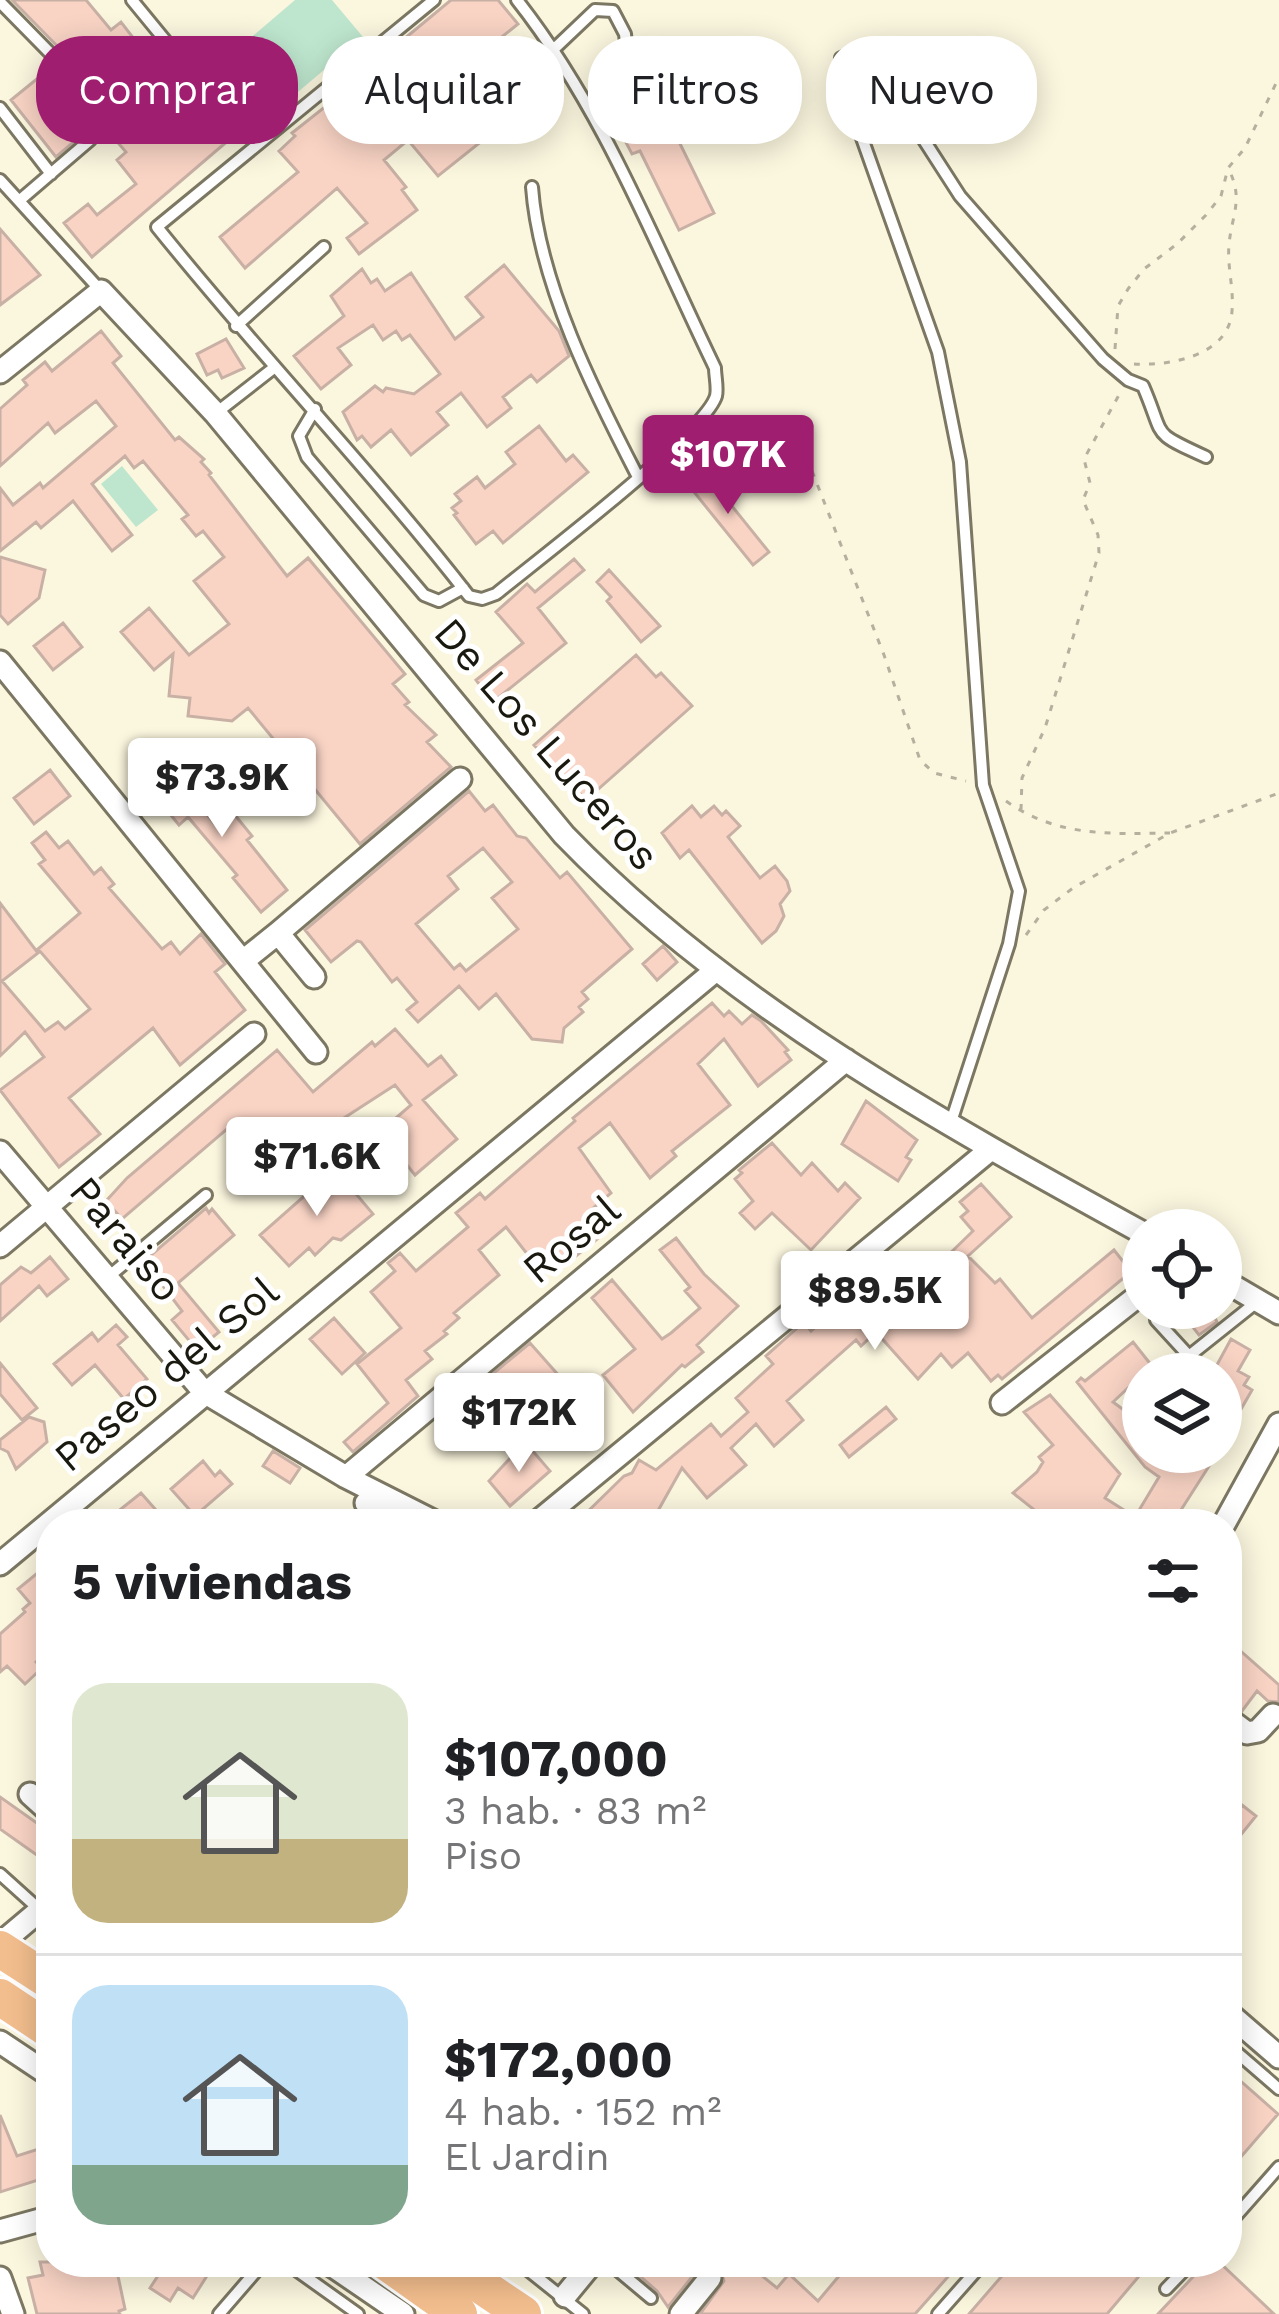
<!DOCTYPE html>
<html lang="es">
<meta charset="utf-8">
<style>
body{margin:0;font-family:"Work Sans",sans-serif;background:#f2f2f2;color:#202124;height:100vh;display:flex;flex-direction:column;font-size:45px;white-space:nowrap}
*{box-sizing:border-box;margin:0}
p{font-size:39px;color:#757577}
.icon{flex:none;width:66px;height:66px;fill:none;stroke:currentColor;stroke-width:2;stroke-linecap:round;stroke-linejoin:round}
.map{position:relative;flex:1;overflow:hidden}
.drawer{position:absolute;left:36px;top:1509px;width:1206px;height:768px;display:flex;flex-direction:column;background:#fff;border-radius:48px;box-shadow:0 6px 30px #0003}
.drawer>*{flex:none}
.banner{position:absolute;left:36px;top:36px;width:1209px;height:108px;display:flex;gap:24px}
.controls{position:absolute;left:1122px;top:1209px;display:grid;gap:24px}
.controls a{display:grid;place-items:center;width:120px;height:120px;border-radius:50%;background:#fff;box-shadow:0 6px 30px #0003;font-size:60px}
.price{position:absolute;translate:-50% -102px;padding:0 27px;border-radius:12px;background:#fff;color:#222;font-size:39px;line-height:78px;filter:drop-shadow(0 3px 6px #0008)}
.price::after{content:'';position:absolute;left:50%;top:72px;width:36px;height:27px;margin-left:-18px;background:inherit;clip-path:polygon(0 0,100% 0,50% 100%)}
.price.active{background:#9f1e70;color:#fff}
ul{padding:0;list-style:none}
li{display:flex;align-items:center;gap:36px;height:300px;padding:0 36px}
li+li{border-top:3px solid #e0e0e0}
li span{display:grid;place-items:center;flex:none;width:336px;height:240px;border-radius:36px;color:#555}
li>.icon{margin-inline-start:auto}
span .icon{width:144px;height:144px;fill:#fffc;stroke-width:1}
li b{font-size:51px}
h2{display:flex;justify-content:space-between;align-items:center;height:144px;padding:0 36px;font-size:51px}
.pill{padding:0 42px;border-radius:48px;background:#fff;box-shadow:0 6px 30px #0003;font-size:42px;line-height:108px}
.pill.active{background:#9f1e70;color:#fff}
.map>svg:first-child{display:block}
.green{fill:#bee6ce}
.building{fill:#f9d4c5;stroke:#c8b0a5;stroke-width:3;fill-rule:evenodd}
.lines{fill:none;stroke-linecap:round;stroke-linejoin:round}
.lane-casing{stroke:#7b7762;stroke-width:16}
.street-casing{stroke:#7b7762;stroke-width:27}
.primary-casing{stroke:#fff;stroke-width:42}
.path{stroke:#b4b09d;stroke-width:3;stroke-dasharray:6 9;stroke-linecap:butt}
.lane{stroke:#fff;stroke-width:10}
.street{stroke:#fff;stroke-width:21}
.primary{stroke:#f3be8e;stroke-width:36}
.labels{text-anchor:middle;dominant-baseline:central;stroke-width:10;stroke-linejoin:round;paint-order:stroke}
.street-label{font-size:42px;fill:#1a1910;stroke:#fff}
</style>
<div class="map">
<svg width="1279" height="2314" viewBox="0 0 1279 2314">
<rect width="100%" height="100%" fill="#fbf6de"/>
<path class="green" d="M295,0H332L363,37L260,124L214,69Z
M122,466L158,510L136,527L101,484Z"/>
<path class="building" d="M12,0H86L111,30L121,22L209,136L234,115L244,127L92,257L64,223L88,204L97,215L136,184L117,160L126,152L113,137L134,120L74,47L65,54Z
M451,0H498L518,24L498,40L542,93L438,176L408,140L384,160L406,187L402,190L417,210L359,254L347,238L367,223L337,188L245,268L220,237L298,172L279,151L295,136L292,133L331,102L361,141L384,121L368,101L419,57L404,39Z
M48,70L95,130L84,133L56,157L11,100Z
M663,109L714,213L679,230L640,151L632,154L620,131Z
M0,229L40,275L0,305Z
M504,265L559,331L569,356L537,382L531,375L503,397L511,408L487,427L461,393L437,412L448,425L411,455L391,430L371,447L362,436L357,440L343,412L375,386L383,392L386,388L414,394L440,374L410,335L402,340L396,331L383,340L373,325L338,348L351,365L321,389L294,356L344,316L331,296L362,269L371,283L377,279L385,291L411,273L455,339L483,317L466,297Z
M101,331L121,356L113,363L175,440L179,437L204,459L201,462L211,473L209,475L287,576L308,558L405,674L393,684L409,702L405,705L436,735L427,742L451,767L360,844L248,708L232,721L188,716L190,698L169,696L173,654L154,670L121,632L149,608L189,655L229,624L194,581L224,557L203,531L196,536L182,519L188,515L143,461L134,468L125,456L92,484L132,535L112,551L73,501L41,528L36,522L0,551V488L13,505L40,483L43,488L116,426L96,401L55,433L48,423L0,466V409L27,385L23,380L45,362L52,371Z
M226,339L244,368L222,378L218,370L207,375L197,354Z
M539,426L566,461L573,455L588,472L503,543L493,531L476,544L454,515L457,513L452,508L461,501L455,494L477,477L485,488L515,464L506,452Z
M702,469L769,552L753,565L686,482Z
M0,557L45,570L39,598L8,624L0,615Z
M574,559L584,570L538,608L566,643L493,702L476,680L523,643L496,612L527,584L535,592Z
M609,570L660,626L641,642L607,601L611,597L597,582Z
M63,623L82,647L53,670L34,646Z
M636,655L656,677L661,673L692,706L586,800L534,745Z
M50,770L70,796L34,824L14,798Z
M166,772L171,776L176,773L214,823L230,809L252,836L247,840L287,890L261,912L233,878L237,875L188,817L179,825L148,787Z
M469,791L485,811L493,805L517,836L526,838L560,878L567,872L632,949L582,992L588,999L579,1007L583,1012L564,1028L562,1042L532,1039L496,994L479,1009L459,986L418,1022L407,1010L417,1002L397,978L392,982L361,942L357,941L331,962L305,930ZM483,848L512,882L492,898L518,929L466,971L460,964L454,969L416,924L458,889L448,876Z
M692,806L701,817L714,806L722,815L726,811L740,826L728,837L760,878L775,866L787,881L790,891L780,904L784,916L776,931L762,943L689,850L680,858L662,833Z
M46,832L59,848L68,841L94,874L101,868L114,884L109,888L162,949L171,942L180,954L201,934L225,964L215,972L245,1010L180,1065L153,1028L69,1098L100,1134L59,1167L0,1090L44,1057L25,1032L0,1056V903L38,953L2,981L45,1031L58,1022L65,1029L90,1009L38,949L80,913L39,864L45,860L32,843Z
M663,946L677,962L657,980L643,964Z
M712,1003L724,1016L729,1011L742,1024L752,1015L761,1021L788,1050L785,1052L791,1060L758,1086L724,1039L698,1064L730,1105L672,1151L676,1156L650,1178L610,1123L579,1148L611,1193L585,1215L601,1236L566,1264L561,1259L543,1274L506,1227L479,1250L499,1275L454,1313L459,1318L444,1331L447,1334L425,1351L432,1359L406,1380L418,1396L353,1452L344,1442L388,1403L357,1364L401,1328L371,1292L395,1271L388,1263L400,1253L416,1271L468,1227L456,1213L480,1193L485,1199L575,1121L573,1118Z
M395,1029L428,1066L441,1056L456,1075L423,1100L457,1139L415,1175L395,1150L404,1142L389,1124L411,1105L395,1085L344,1118L347,1123L329,1137H323L318,1130L273,1167L235,1122L122,1219L106,1201L127,1178L277,1050L313,1092L372,1042L375,1046Z
M866,1101L917,1140L906,1157L911,1160L898,1181L842,1144Z
M772,1143L801,1175L812,1163L838,1191L845,1183L860,1198L811,1250L772,1213L755,1229L740,1213L753,1201L735,1179L742,1173L739,1170Z
M335,1169L373,1214L341,1240L333,1238L315,1255L309,1248L289,1266L260,1235Z
M981,1184L1011,1217L968,1256L995,1283L1000,1279L1032,1318L1114,1250L1129,1269L1124,1273L1126,1276L1002,1379L998,1375L991,1381L968,1353L952,1367L941,1354L918,1379L876,1332L861,1346L856,1340L787,1401L803,1420L774,1446L756,1424L731,1448L746,1465L707,1498L682,1468L655,1516L649,1512L643,1524H575L624,1476L632,1473L639,1460L656,1470L711,1424L721,1436L748,1412L736,1398L773,1364L766,1356L804,1322L811,1331L854,1292L859,1297L899,1261L914,1278L934,1258L940,1263L973,1231L961,1217L968,1211L960,1202Z
M206,1208L209,1213L212,1209L234,1235L178,1283L219,1332L197,1350L172,1320L182,1311L144,1261Z
M676,1238L704,1274L738,1306L697,1345L703,1352L685,1367L682,1365L633,1412L603,1375L635,1349L592,1298L612,1280L662,1339L671,1333L700,1308L685,1291L690,1287L660,1250Z
M50,1257L68,1279L47,1296L39,1286L0,1321V1285L21,1267L31,1273Z
M1178,1308H1210L1217,1322L1199,1335Z
M334,1318L365,1353L342,1374L310,1339Z
M116,1325L127,1337L118,1345L147,1379L124,1399L95,1365L72,1385L54,1364L92,1333L98,1341Z
M1231,1339L1250,1350L1238,1371L1249,1377L1244,1385L1252,1390L1221,1444V1374H1212Z
M1133,1342L1156,1371L1175,1355L1191,1374H1143L1113,1402L1143,1424V1452H1218L1172,1524H1052L1013,1493L1037,1472L1043,1462L1039,1457L1053,1445L1024,1412L1050,1395L1120,1474L1105,1498L1135,1517L1159,1477L1145,1467L1077,1382L1081,1378L1085,1381Z
M530,1343L560,1377L519,1415L513,1408L475,1440L465,1426L469,1423L455,1405Z
M0,1363L37,1408L22,1420L0,1394Z
M886,1407L896,1419L849,1457L840,1445Z
M29,1417L44,1422L47,1442L16,1469L8,1452L0,1448V1440Z
M525,1442L550,1471L510,1506L489,1481Z
M273,1451L300,1468L290,1483L263,1466Z
M203,1461L215,1476L220,1471L232,1484L195,1516L171,1489Z
M141,1493L156,1510L139,1524H102Z
M51,1562V1630L40,1640L49,1649L36,1662L42,1668L25,1684L7,1666L0,1672V1634L25,1612L23,1609L30,1603L18,1589Z
M1227,1639L1279,1685V1702L1268,1701L1257,1691L1242,1711L1227,1703Z
M0,1797L51,1833V1865L0,1829Z
M1242,1805L1256,1816L1227,1852V1824Z
M1227,2069L1278,2114L1227,2173Z
M0,2115L17,2156L51,2145V2176L0,2192Z
M40,2262H115L125,2309L119,2311L120,2314H37L28,2278L43,2275Z
M167,2262H209L205,2268L210,2271L193,2298L178,2288L170,2301L150,2288Z
M642,2262H745L777,2288L789,2274L818,2301L839,2276L825,2262H961L915,2314H700L724,2281L720,2267L711,2263L699,2268L668,2307L657,2291L634,2271Z
M1014,2262H1151L1107,2314H969Z
M1207,2262H1219L1274,2314H1158Z"/>
<g class="lines">
<g class="lane-casing">
<path id="lane" d="M132,0L219,106
M434,0L157,227C258,353 370,469 469,596L482,599L496,594C535,562 705,433 716,396C718,388 715,376 715,368C655,244 603,109 517,0
M0,2L102,106
M555,48L595,10L613,11L625,34L632,99
M0,108L51,174
M0,180L101,291
M532,187C539,283 594,392 638,477
M20,200L90,140
M236,326L324,247
M315,409L299,436L307,457L424,595L439,601L463,588
M216,413L275,367
M950,1125L1009,944L1019,891L983,785L960,462L938,352L840,76L841,58L855,52L873,61L960,196L1103,359L1128,380L1143,386C1166,439 1149,431 1206,457
M107,1278L206,1195
M1156,1320L1189,1356L1258,1301
M0,1874L40,1910
M1227,2044L1279,2089
M1227,2226L1279,2167
M285,2262L358,2314
M518,2262L583,2314
M608,2262L651,2298
M1166,2289L1192,2262
M219,2314L264,2262
M938,2314L984,2262"/>
</g>
<g class="street-casing">
<path id="street" d="M0,372L101,291L215,413L564,835C727,1004 939,1121 1143,1233
M0,662L316,1052
M278,933L460,779
M243,961L278,933L314,977
M0,1152L204,1392L346,1477L439,1524
M0,1246L254,1034
M1221,1279L1279,1313
M1002,1403L1143,1292
M346,1477L846,1060
M366,1503L386,1524
M535,1524L991,1149
M1224,1524L1279,1424
M0,1564L716,970
M1227,1718L1247,1733L1258,1731L1273,1715
M30,1794L51,1813
M0,1944L51,1901
M1227,2012L1279,2057
M0,2042L51,2076
M0,2231L51,2217
M327,2262L403,2314
M0,2278L13,2314
M565,2296L593,2262
M681,2314L710,2278"/>
</g>
<g class="primary-casing">
<path id="primary" d="M0,1949L51,1982
M0,1997L51,2031
M386,2262L459,2314
M446,2262L523,2314"/>
</g>
<path class="path" d="M1115,349L1118,306L1128,289L1144,269L1177,244L1206,215L1221,196L1228,168L1245,148L1279,77
M1134,364C1170,366 1229,356 1232,311C1234,288 1227,267 1229,244C1232,215 1243,200 1230,172
M812,471L884,655L920,760L934,773L966,781
M1006,801C1057,837 1109,834 1170,833
M1021,810L1022,778L1045,728L1099,553L1098,535L1083,500L1090,483L1084,459L1120,393
M1026,935L1044,910L1073,888L1170,833L1279,793"/>
<use href="#lane" class="lane"/>
<use href="#street" class="street"/>
<use href="#primary" class="primary"/>
</g>
<g class="labels">
<g class="street-label">
<text transform="translate(547 744) rotate(49)">De Los Luceros</text>
<text transform="translate(126 1239) rotate(50)">Paraiso</text>
<text transform="translate(571 1239) rotate(-40)">Rosal</text>
<text transform="translate(166 1374) rotate(-40)">Paseo del Sol</text>
</g>
</g>
</svg>
<div class="controls">
<a><svg class="icon" aria-label="locate" viewBox="0 0 24 24"><circle cx="12" cy="12" r="6"/><path d="M12 2v4M12 18v4M2 12h4M18 12h4"/></svg></a>
<a><svg class="icon" aria-label="layers" viewBox="0 0 24 24"><path d="M12 4l9 5-9 5-9-5zM3 14l9 5 9-5"/></svg></a>
</div>
<b class="price active" style="left:728px;top:517px">$107K</b>
<b class="price" style="left:222px;top:840px">$73.9K</b>
<b class="price" style="left:317px;top:1219px">$71.6K</b>
<b class="price" style="left:875px;top:1353px">$89.5K</b>
<b class="price" style="left:519px;top:1475px">$172K</b>
<div class="banner">
<a class="pill active">Comprar</a>
<a class="pill">Alquilar</a>
<a class="pill">Filtros</a>
<a class="pill">Nuevo</a>
</div>
<section class="drawer">
<h2>5 viviendas<svg class="icon" aria-label="filters" viewBox="0 0 24 24"><path d="M4 7h16M4 17h16"/><circle cx="9" cy="7" r="2"/><circle cx="15" cy="17" r="2"/></svg></h2>
<ul>
<li><span style="background:linear-gradient(#dfe7d0 65%,#c2b280 0)"><svg class="icon" aria-label="home" viewBox="0 0 24 24"><path d="M3 11l9-7 9 7M6 9v11h12V9"/></svg></span><div><b>$107,000</b><p>3 hab. · 83 m²</p><p>Piso</p></div></li>
<li><span style="background:linear-gradient(#bfe0f5 75%,#7fa58c 0)"><svg class="icon" aria-label="home" viewBox="0 0 24 24"><path d="M3 11l9-7 9 7M6 9v11h12V9"/></svg></span><div><b>$172,000</b><p>4 hab. · 152 m²</p><p>El Jardin</p></div></li>
</ul>
</section>
</div>
